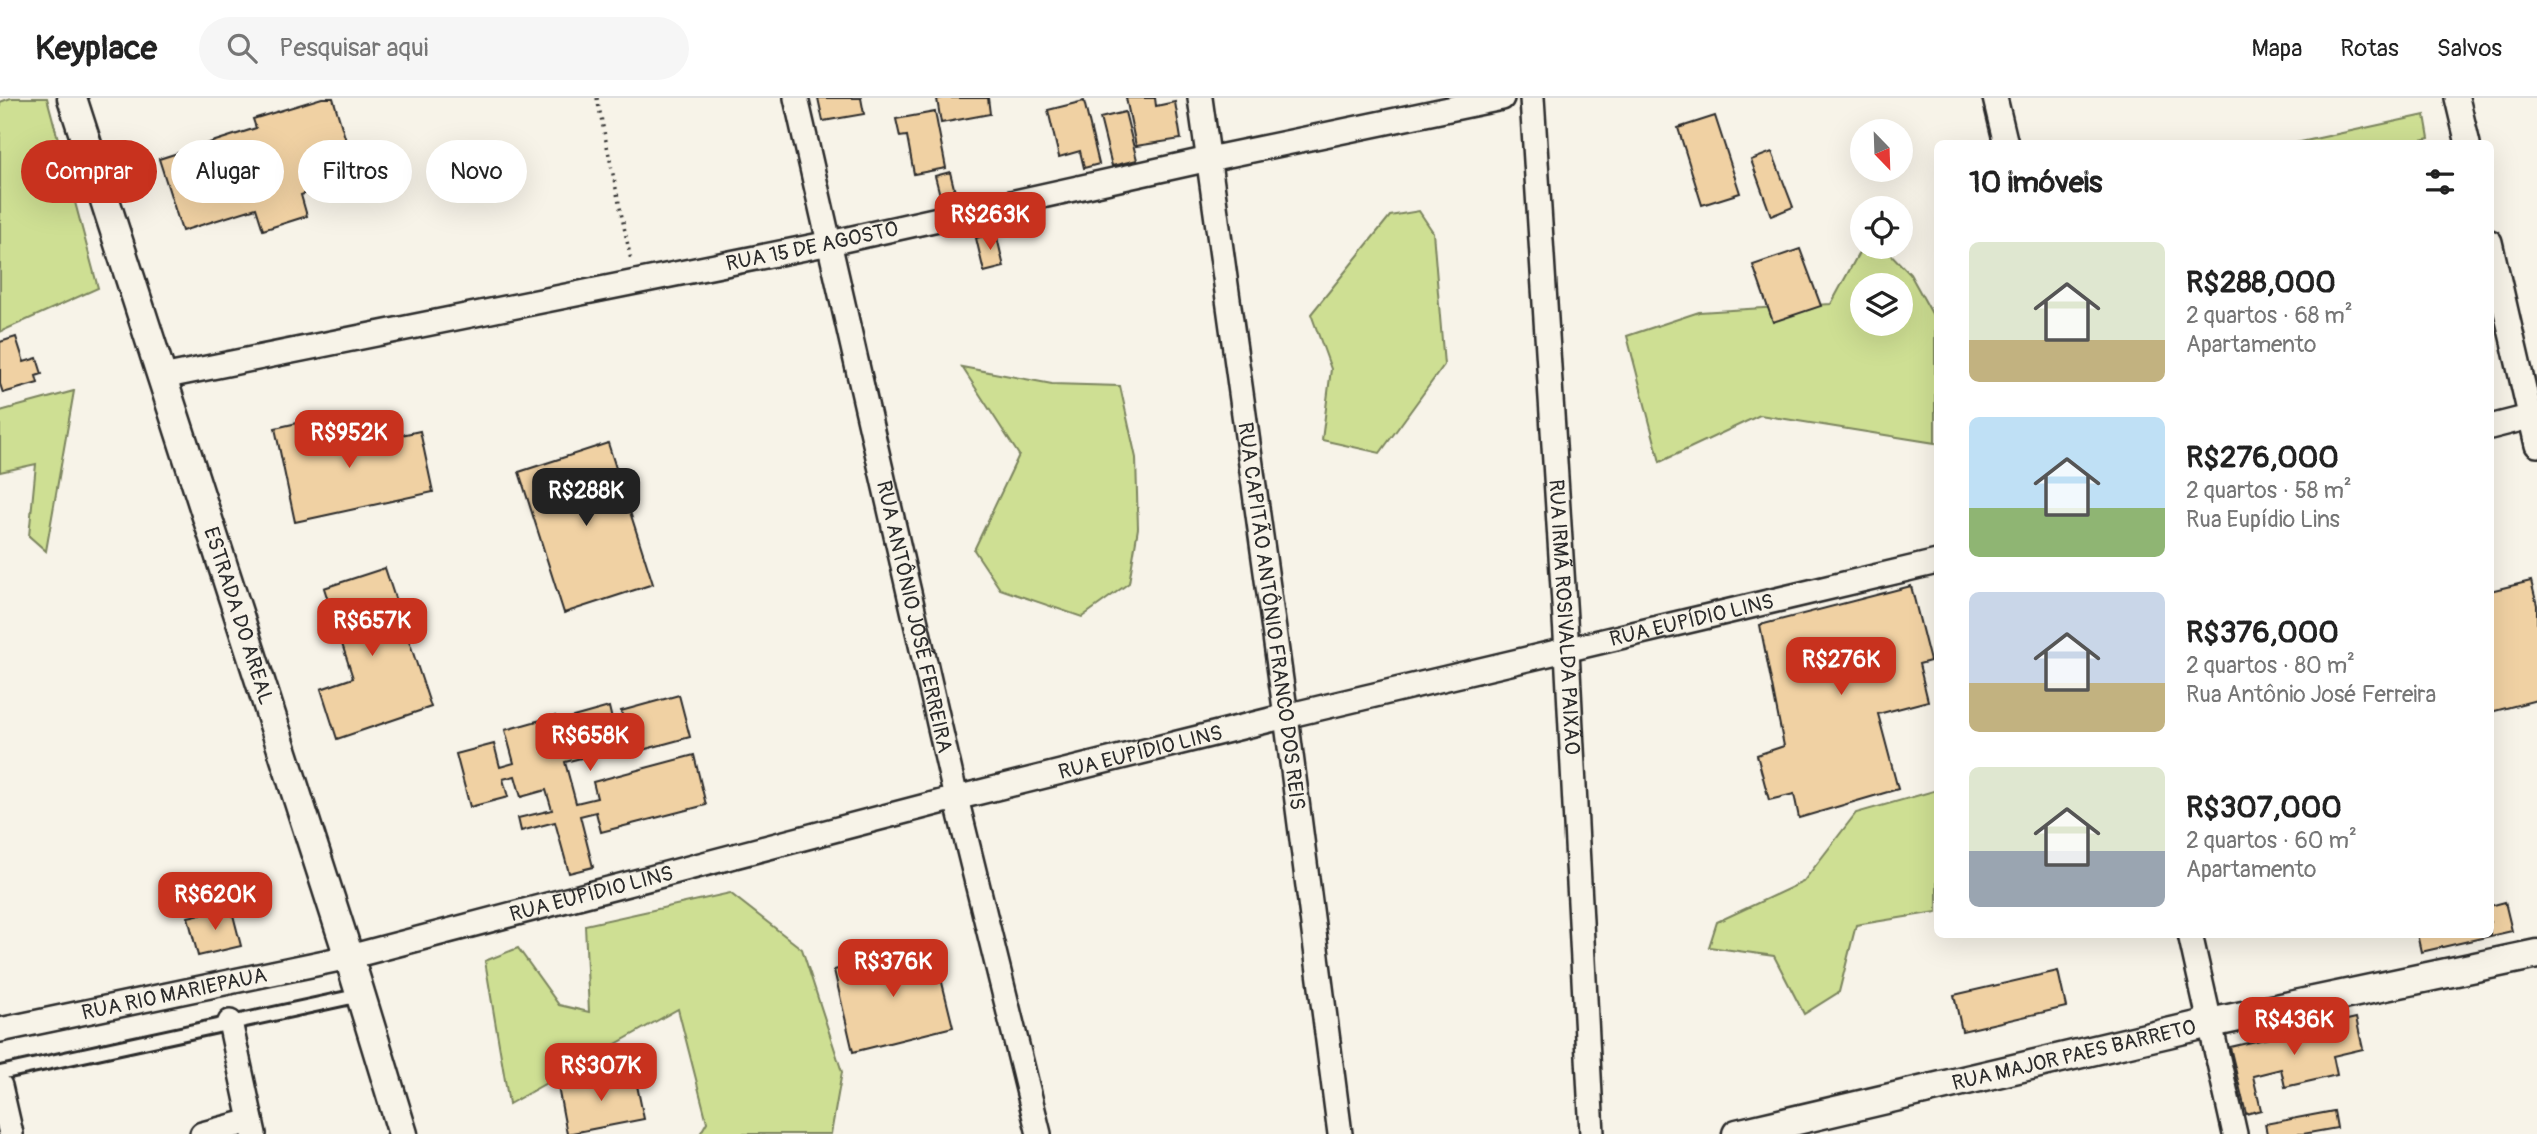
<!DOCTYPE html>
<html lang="pt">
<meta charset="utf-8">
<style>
body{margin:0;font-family:Pangolin,sans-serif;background:#f6f6f6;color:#222;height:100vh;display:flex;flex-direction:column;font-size:26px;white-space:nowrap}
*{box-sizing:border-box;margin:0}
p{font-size:23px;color:#767676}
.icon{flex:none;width:38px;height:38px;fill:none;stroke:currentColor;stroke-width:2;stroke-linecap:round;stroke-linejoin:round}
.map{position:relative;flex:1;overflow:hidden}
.side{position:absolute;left:1934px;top:42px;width:560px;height:798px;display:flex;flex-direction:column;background:#fff;border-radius:10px;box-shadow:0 7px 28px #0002}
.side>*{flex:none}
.banner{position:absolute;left:21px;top:42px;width:665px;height:63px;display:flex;gap:14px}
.needle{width:46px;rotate:157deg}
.buttons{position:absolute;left:1850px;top:21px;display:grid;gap:14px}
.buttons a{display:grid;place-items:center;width:63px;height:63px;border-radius:50%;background:#fff;box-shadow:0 7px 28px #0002;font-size:35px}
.price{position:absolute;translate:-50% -60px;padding:0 16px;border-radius:14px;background:#c8321e;color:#fff;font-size:23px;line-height:46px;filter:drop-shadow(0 2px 4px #0008)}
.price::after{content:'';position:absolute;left:50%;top:42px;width:21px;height:16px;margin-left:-10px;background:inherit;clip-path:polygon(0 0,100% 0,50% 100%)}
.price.on{background:#222;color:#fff}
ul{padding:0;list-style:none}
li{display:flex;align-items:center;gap:21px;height:175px;padding:0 35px}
li span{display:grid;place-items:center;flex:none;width:196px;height:140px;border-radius:10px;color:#555}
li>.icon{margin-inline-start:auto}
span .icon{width:84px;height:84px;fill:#fffc;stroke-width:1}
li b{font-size:30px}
h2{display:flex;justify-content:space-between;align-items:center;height:84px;padding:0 35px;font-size:30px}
.tag{padding:0 24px;border-radius:32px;background:#fff;box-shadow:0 7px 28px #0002;font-size:24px;line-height:63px}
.tag.on{background:#c8321e;color:#fff}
header{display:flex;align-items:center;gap:42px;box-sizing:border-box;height:98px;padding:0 35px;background:#fff;border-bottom:2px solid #e0e0e0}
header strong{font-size:33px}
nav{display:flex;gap:38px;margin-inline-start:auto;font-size:24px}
.search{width:490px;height:63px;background:#f6f6f6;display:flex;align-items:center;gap:18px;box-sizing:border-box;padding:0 24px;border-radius:38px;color:#767676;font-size:26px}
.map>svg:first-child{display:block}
.green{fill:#cedf93;stroke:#7c855f;stroke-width:2;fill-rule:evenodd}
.building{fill:#f0d1a3;stroke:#2b2b2b;stroke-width:2}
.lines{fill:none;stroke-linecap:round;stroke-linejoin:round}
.service-casing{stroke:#2b2b2b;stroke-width:18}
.minor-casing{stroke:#2b2b2b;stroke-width:28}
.tertiary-casing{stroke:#2b2b2b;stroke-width:33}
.path{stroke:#2b2b2b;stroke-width:3.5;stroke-dasharray:2 5;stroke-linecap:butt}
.service{stroke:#f7f3e8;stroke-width:12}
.minor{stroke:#f7f3e8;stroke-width:23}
.tertiary{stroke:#f7f3e8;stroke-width:28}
.labels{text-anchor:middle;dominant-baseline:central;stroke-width:7;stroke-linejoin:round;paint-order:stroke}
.street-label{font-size:21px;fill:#2b2b2b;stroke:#f7f3e8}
</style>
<header>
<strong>Keyplace</strong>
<div class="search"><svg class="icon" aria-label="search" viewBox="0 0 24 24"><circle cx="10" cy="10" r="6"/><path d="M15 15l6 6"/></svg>Pesquisar aqui</div>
<nav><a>Mapa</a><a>Rotas</a><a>Salvos</a></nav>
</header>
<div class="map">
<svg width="2537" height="1036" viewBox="0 0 2537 1036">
<rect width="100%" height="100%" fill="#f7f3e8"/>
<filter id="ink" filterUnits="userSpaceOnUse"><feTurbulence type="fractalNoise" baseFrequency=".0143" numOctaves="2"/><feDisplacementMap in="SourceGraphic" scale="14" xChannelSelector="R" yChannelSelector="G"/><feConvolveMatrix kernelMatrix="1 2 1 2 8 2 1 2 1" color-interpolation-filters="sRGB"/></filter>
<g filter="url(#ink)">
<path class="green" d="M11,0H47L98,190L0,234V4Z
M2425,17L2429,40L2405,46L2296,45Z
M1419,113L1433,134L1444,267L1380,355L1322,342L1331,271L1311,216L1390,118Z
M1862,149H1884L1910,176L1935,221V345L1760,317L1660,364L1627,238L1699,214L1831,206ZM1862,187H1900V226H1862Z
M962,269L1052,286L1120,288L1136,360L1138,430L1129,485L1082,519L1000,491L974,452L1019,357Z
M74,293L46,453L29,438L36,366L0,374V313Z
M1937,692V814L1856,827L1839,894L1804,916L1774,858L1709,849L1717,824L1803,784L1856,715Z
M730,795L802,851L842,974L831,1036H700L707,1024L678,911L509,1006L485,863L518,850L559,907L589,914L585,827Z"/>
<path class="building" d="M322,0H333L357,79L301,97L307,118L263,132L256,110L182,133L159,61L256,30L253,21Z
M818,0H861L864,16L823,23Z
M943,0H988L990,16L941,25L937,1Z
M1126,0H1155L1156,8L1175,4L1181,41L1136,48Z
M1084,3L1099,66L1084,70L1080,53L1059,59L1048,12Z
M935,14L946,70L914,76L907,38L900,39L896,21Z
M1125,14L1137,62L1112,68L1100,20Z
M1715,18L1740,95L1702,107L1678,30Z
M1772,54L1793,109L1771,118L1751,62Z
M950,74L956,98L941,101L935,78Z
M996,135L1004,169L984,174L976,140Z
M1800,151L1821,208L1773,224L1753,167Z
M16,239L24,264L37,260L42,276L36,278L38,285L3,295L0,286V244Z
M324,319L331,352L420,333L433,394L295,424L275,330Z
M608,345L653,486L564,515L519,374Z
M385,470L431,609L337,641L321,591L353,580L324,490Z
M2531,483L2537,507V602L2491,614L2490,493Z
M1911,488L1930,563L1919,566L1928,603L1878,616L1898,691L1799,720L1794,696L1769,702L1757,657L1784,648L1760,527Z
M679,597L690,639L631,655L629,648L565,664L576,705L597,700L593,684L694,657L706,707L601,734L596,714L580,718L593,769L569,775L555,724L521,733L518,720L552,712L546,692L521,699L515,678L503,681L508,699L470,709L456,656L494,646L500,669L514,665L505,632L555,618L564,650L573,648L566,621L609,609L615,634L626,631L621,613Z
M2505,804L2512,833L2421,854L2417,836H2490V808Z
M231,809L241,848L198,858L188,819Z
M933,848L953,929L853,954L834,872Z
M2058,873L2066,909L1962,933L1954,897Z
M2356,920L2363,951L2333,958L2337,977L2285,989L2281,971L2253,978L2261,1012L2246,1016L2230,949Z
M634,973L644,1021L567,1036L558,989Z
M2334,1013L2337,1030L2303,1036H2267L2265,1026Z"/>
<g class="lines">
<g class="service-casing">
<path id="service" d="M0,975L361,897"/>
</g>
<g class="minor-casing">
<g id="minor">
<path id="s1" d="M796,0L956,700L1039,1036"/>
<path id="s2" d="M1200,0L1286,618L1340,1036"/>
<path id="s3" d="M1532,0L1567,553L1592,1036"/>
<path d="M1995,0L2006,46"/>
<path d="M2457,0L2468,46"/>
<path d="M2490,144L2537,347"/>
<path id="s4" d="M162,279L830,145L1209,61L1502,0"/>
<path d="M2490,329L2537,317"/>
<path d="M2190,836L2235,1036"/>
<path d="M230,924L254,1036"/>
<path id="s5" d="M0,932L349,859L956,700L1286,618L1937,464"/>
<path d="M0,988L11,1036"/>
<path d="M202,1036L251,1023"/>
</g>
</g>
<g class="tertiary-casing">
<g id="tertiary">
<path id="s6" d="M72,0L349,859L403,1036"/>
<path id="s7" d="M1737,1036L2210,925L2537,856"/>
</g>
</g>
<path class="path" d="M597,0L631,162"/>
<use href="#service" class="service"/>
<use href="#minor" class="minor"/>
<use href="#tertiary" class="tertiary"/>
</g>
</g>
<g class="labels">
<g class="street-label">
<text stroke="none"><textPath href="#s4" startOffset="663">RUA 15 DE AGOSTO</textPath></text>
<text stroke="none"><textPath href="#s6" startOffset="544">ESTRADA DO AREAL</textPath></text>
<text stroke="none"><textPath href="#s2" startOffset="523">RUA CAPITÃO ANTÔNIO FRANCO DOS REIS</textPath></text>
<text stroke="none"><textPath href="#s3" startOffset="520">RUA IRMÃ ROSIVALDA PAIXÃO</textPath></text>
<text stroke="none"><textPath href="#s1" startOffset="532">RUA ANTÔNIO JOSÉ FERREIRA</textPath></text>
<text stroke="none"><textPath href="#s5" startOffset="1741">RUA EUPÍDIO LINS</textPath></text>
<text stroke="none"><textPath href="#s5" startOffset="1174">RUA EUPÍDIO LINS</textPath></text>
<text stroke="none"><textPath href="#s5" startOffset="607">RUA EUPÍDIO LINS</textPath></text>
<text stroke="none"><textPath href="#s5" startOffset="178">RUA RIO MARIEPAUA</textPath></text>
<text stroke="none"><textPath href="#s7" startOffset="346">RUA MAJOR PAES BARRETO</textPath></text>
</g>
</g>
</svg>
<div class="buttons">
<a><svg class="needle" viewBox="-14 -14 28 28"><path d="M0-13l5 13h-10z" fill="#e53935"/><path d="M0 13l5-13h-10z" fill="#767676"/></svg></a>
<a><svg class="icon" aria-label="locate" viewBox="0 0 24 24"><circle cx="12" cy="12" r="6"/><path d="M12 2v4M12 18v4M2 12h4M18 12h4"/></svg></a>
<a><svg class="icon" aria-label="layers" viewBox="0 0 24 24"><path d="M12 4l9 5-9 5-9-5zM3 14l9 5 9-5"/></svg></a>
</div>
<b class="price" style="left:990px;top:154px">R$263K</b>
<b class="price" style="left:349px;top:372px">R$952K</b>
<b class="price on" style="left:586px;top:430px">R$288K</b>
<b class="price" style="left:372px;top:560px">R$657K</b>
<b class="price" style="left:1841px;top:599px">R$276K</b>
<b class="price" style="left:590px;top:675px">R$658K</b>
<b class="price" style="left:215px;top:834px">R$620K</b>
<b class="price" style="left:893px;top:901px">R$376K</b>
<b class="price" style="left:2294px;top:959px">R$436K</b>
<b class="price" style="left:601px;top:1005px">R$307K</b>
<div class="banner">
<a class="tag on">Comprar</a>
<a class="tag">Alugar</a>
<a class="tag">Filtros</a>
<a class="tag">Novo</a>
</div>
<section class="side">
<h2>10 imóveis<svg class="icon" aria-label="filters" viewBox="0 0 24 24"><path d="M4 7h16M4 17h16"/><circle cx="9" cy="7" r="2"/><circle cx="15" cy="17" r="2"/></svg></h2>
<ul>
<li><span style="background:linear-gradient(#dfe7d0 70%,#c2b280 0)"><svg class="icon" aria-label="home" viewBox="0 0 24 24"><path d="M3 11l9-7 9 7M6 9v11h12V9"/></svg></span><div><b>R$288,000</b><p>2 quartos · 68 m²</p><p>Apartamento</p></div></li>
<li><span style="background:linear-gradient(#bfe0f5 65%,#8fb573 0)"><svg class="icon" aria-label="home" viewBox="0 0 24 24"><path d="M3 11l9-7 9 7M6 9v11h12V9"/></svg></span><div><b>R$276,000</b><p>2 quartos · 58 m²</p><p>Rua Eupídio Lins</p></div></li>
<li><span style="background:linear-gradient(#c9d6e8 65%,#c2b280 0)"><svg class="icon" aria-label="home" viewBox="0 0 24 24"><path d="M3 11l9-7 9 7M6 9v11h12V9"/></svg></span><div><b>R$376,000</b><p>2 quartos · 80 m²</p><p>Rua Antônio José Ferreira</p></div></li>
<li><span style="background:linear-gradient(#dfe7d0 60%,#9aa5b1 0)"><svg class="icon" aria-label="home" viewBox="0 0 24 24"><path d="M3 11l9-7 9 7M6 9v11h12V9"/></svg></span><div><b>R$307,000</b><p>2 quartos · 60 m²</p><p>Apartamento</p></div></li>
</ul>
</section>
</div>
